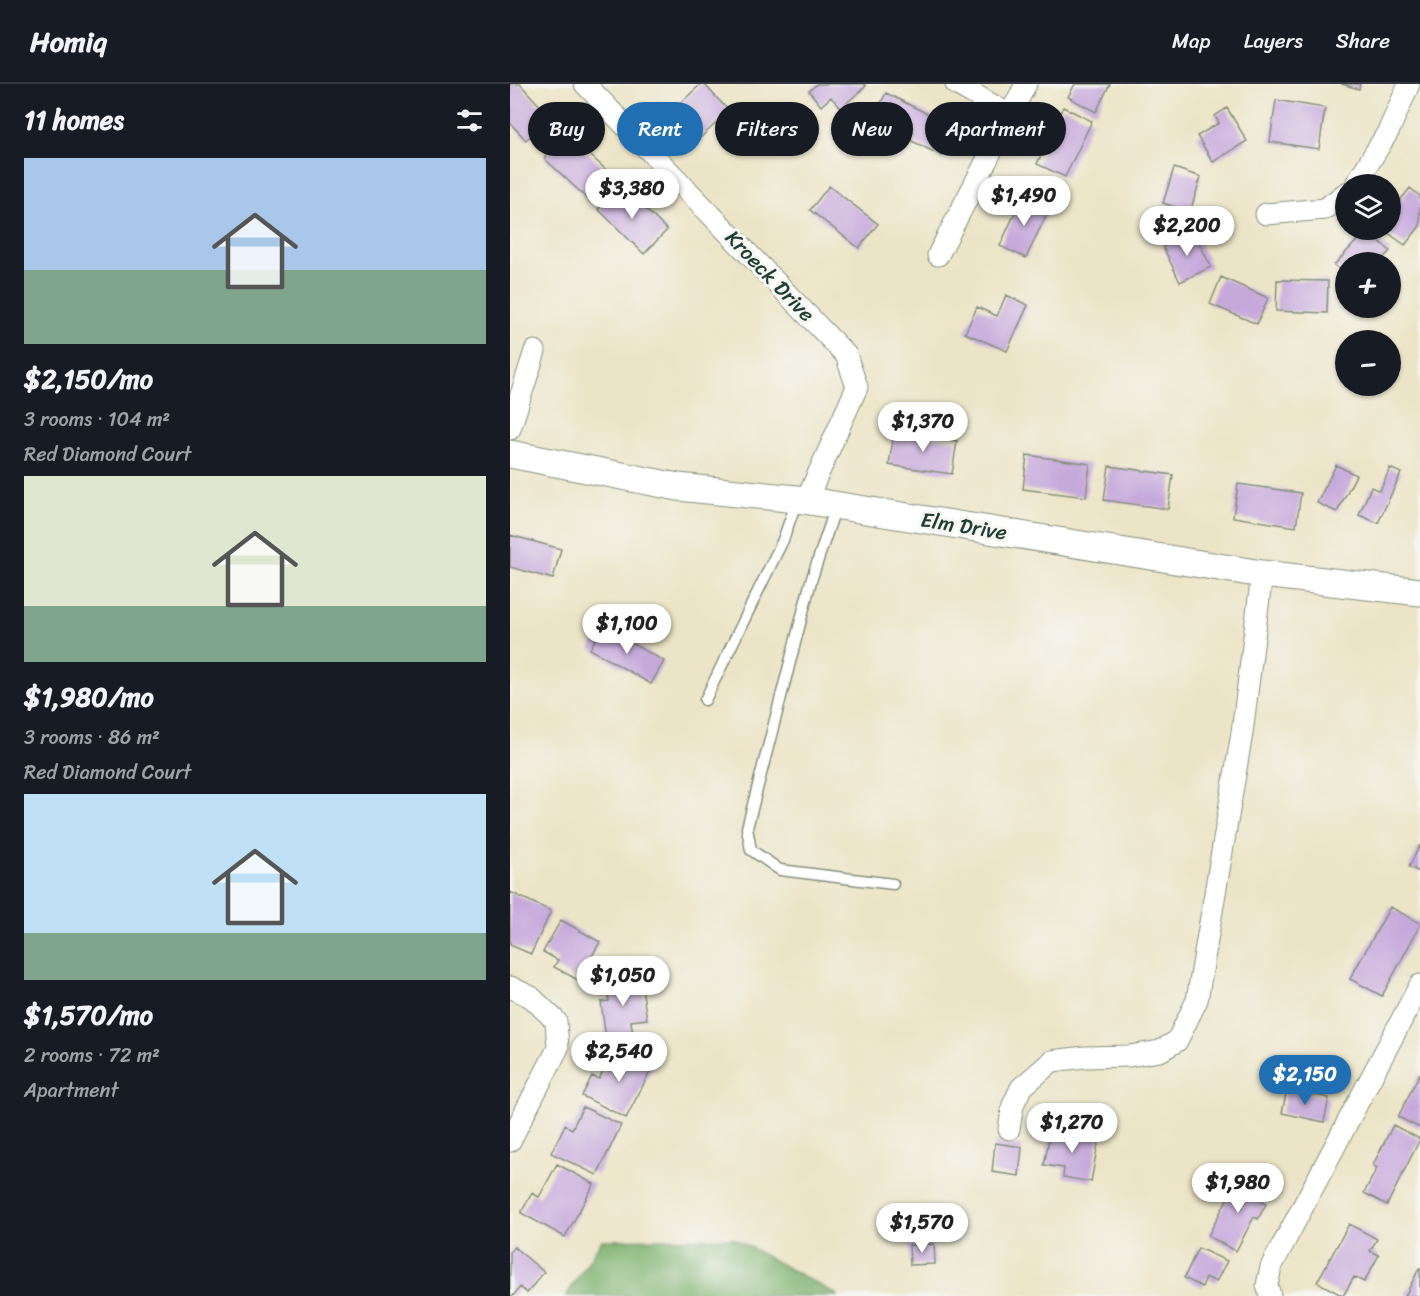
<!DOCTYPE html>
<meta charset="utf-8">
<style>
body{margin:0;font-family:Sriracha,sans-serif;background:#242831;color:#f1f3f6;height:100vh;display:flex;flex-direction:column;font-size:22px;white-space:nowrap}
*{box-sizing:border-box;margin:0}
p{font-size:20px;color:#9ea1a6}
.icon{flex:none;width:33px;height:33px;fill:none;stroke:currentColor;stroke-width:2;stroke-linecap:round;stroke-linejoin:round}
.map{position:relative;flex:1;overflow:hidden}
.panel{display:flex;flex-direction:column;background:#171b24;width:510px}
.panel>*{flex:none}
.banner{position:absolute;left:18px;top:18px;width:570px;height:54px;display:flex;gap:12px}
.fabs{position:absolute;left:825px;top:90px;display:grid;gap:12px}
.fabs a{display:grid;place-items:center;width:66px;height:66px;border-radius:50%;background:#171b24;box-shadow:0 2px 4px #0004;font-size:30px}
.price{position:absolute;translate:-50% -51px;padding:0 14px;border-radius:21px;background:#fff;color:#222;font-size:20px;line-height:39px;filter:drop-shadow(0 2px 3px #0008)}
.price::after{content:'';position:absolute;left:50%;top:36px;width:18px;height:14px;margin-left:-9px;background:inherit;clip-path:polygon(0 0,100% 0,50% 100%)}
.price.selected{background:#1f6fb2;color:#fff}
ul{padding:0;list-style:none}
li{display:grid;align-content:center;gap:12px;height:318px;padding:0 24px}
li span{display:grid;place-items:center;height:186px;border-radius:0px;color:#555}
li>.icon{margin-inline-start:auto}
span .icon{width:108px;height:108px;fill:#fffc;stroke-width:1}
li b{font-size:26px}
h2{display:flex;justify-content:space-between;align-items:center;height:72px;padding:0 24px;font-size:26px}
.pill{padding:0 21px;border-radius:27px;background:#171b24;box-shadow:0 2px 4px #0004;font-size:21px;line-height:54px}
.pill.selected{background:#1f6fb2;color:#fff}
header{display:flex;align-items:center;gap:36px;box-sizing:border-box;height:84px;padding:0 30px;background:#171b24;border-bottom:2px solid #363941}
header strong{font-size:28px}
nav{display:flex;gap:33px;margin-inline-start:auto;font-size:21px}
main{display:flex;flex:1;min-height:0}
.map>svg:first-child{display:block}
.forest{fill:#7db16d;stroke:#4e7750;stroke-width:1.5}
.building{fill:#c6a9db}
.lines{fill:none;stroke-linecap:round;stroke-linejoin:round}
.service-casing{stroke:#86907d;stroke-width:13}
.minor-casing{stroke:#86907d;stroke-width:23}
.tertiary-casing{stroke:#86907d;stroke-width:29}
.service{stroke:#fff;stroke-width:10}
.minor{stroke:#fff;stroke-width:21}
.tertiary{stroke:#fff;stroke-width:27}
.labels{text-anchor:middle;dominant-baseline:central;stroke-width:6;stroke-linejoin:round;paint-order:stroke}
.street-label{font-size:21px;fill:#1f3d34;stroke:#f6f6f2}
</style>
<header>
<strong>Homiq</strong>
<nav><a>Map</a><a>Layers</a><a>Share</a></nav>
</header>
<main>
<section class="panel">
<h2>11 homes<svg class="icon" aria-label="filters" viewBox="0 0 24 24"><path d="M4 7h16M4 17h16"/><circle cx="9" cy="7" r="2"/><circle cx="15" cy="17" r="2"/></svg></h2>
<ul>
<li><span style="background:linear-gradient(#a9c7e8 60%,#7fa58c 0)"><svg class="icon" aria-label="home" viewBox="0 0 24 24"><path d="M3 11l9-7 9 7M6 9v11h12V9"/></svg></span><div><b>$2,150/mo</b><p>3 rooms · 104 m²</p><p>Red Diamond Court</p></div></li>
<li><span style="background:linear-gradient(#dfe7d0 70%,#7fa58c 0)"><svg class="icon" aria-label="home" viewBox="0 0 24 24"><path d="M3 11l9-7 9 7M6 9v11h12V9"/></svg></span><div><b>$1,980/mo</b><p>3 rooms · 86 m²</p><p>Red Diamond Court</p></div></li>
<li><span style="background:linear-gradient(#bfe0f5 75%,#7fa58c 0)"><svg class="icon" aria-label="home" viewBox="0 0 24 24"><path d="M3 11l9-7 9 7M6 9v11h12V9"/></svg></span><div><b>$1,570/mo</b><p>2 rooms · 72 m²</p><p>Apartment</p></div></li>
</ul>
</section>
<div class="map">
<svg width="910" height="1212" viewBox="0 0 910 1212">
<rect width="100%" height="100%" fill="#f6f6f2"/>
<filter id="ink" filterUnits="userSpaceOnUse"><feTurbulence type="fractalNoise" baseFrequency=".0167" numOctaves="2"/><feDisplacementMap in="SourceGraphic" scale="12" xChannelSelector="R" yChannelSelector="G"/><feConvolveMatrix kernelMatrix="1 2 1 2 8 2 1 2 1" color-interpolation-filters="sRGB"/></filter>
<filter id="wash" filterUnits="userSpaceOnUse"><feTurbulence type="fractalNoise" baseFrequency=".008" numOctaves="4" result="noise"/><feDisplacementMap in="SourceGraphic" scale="24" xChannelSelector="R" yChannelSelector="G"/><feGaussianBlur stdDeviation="1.35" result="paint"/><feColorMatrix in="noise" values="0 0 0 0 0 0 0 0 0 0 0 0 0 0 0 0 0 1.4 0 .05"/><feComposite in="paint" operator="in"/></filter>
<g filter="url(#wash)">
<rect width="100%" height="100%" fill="#ece4c6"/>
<path class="forest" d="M223,1154L329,1212H56L92,1156Z"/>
<g id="blocks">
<path class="building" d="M0,0H10L40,33L16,56L0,39Z
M191,0H194L219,27L188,56L162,27Z
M307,0H354L356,2L331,24L321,13L311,22L299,7Z
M565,0H600L586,28L558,13Z
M831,0H850L849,5Z
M376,9L446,44L432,72L362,37Z
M766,16L815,24L809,65L760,58Z
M553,23L582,37L555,93L527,80Z
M717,24L737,57L703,78L687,52L709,39L705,32Z
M57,50L105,94L82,119L34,74Z
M664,84L691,93L680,128L653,119Z
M111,101L157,146L134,170L88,125Z
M319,102L368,140L349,164L300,126Z
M900,104L910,112V142L895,161L874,146H880V129Z
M512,113L539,125L516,174L490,162Z
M857,146L880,167L870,178H836V191L824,181Z
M684,148L701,183L670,198L653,163Z
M711,193L758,214L747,240L700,220Z
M767,196L818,197L817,229L766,227Z
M496,211L518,221L497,267L455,249L467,223L487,232Z
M384,348L447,357L442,390L379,381Z
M517,371L580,380L576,413L513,405Z
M826,381L846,391L827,428L807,419Z
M599,382L663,391L658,425L594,416Z
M880,384L891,389L868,439L849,431L861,403L870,407Z
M728,400L791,409L786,443L723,433Z
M0,451L51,465L43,495L0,483Z
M92,543L154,577L141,600L80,565Z
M910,761V788L899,783Z
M0,808L41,827L21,870L0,861Z
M880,823L910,839V841L872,912L840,895Z
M51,836L90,858L79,877L87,882L77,901L44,883L48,876L33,868Z
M130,892L137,935L121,937L123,951L96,955L91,918L99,917L96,897Z
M106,963L143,982L116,1034L72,1012L82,992L89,995Z
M910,989V1044L888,1033Z
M777,1005L819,1014L814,1038L772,1029Z
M73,1023L111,1041L87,1091L41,1069L55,1041L62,1045Z
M883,1041L910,1055L877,1121L854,1109L867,1084L863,1081Z
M541,1045L589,1054L581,1098L553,1093L554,1084L534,1081Z
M485,1059L512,1063L509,1092L482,1088Z
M47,1080L84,1100L55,1153L11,1129L22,1109L29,1113Z
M729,1092L755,1105L749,1116L756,1120L748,1135L744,1133L726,1167L698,1152Z
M839,1140L867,1155L860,1167L869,1171L854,1198L844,1193L833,1212L807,1198Z
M424,1160L425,1180L400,1181L399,1161Z
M4,1163L34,1188L17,1209L10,1203L3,1212H0V1168Z
M688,1164L717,1177L706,1198L696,1193L692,1203L674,1194Z
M910,1183V1212H895Z"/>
</g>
</g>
<g filter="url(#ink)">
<use href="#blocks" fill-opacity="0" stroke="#86907d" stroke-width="1.5"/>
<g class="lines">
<g class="service-casing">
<path id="service" d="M326,422L301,497L237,744L241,766L270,786L383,800
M195,616L273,456L287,416"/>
</g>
<g class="minor-casing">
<path id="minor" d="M75,0L336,271L347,303L296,417
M446,0L500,31
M846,100L879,46L899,0
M756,130L815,125L836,109
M428,171L516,0
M0,345L25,267
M0,903L21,913L46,937L48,964L0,1057
M499,1045L503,1021L511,1004L542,977L575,973L619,972L650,967L667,957L687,916L732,649L752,490
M760,1212L757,1201L761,1183L910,901"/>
</g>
<g class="tertiary-casing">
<path id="tertiary" d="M0,370L168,403L287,415L752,490L910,508"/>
</g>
<use href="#service" class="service"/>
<use href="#minor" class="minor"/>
<use href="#tertiary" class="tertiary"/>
</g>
</g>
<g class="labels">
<g class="street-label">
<text transform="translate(260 192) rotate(46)">Kroeck Drive</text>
<text transform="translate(454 442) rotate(9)">Elm Drive</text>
</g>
</g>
</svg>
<div class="fabs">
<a><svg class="icon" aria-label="layers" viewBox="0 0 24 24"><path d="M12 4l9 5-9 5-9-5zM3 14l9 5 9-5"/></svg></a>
<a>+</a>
<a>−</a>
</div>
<b class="price" style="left:122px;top:136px">$3,380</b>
<b class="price" style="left:514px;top:143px">$1,490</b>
<b class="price" style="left:677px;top:173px">$2,200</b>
<b class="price" style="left:413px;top:369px">$1,370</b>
<b class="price" style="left:117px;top:571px">$1,100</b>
<b class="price" style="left:113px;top:923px">$1,050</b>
<b class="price" style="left:109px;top:999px">$2,540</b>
<b class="price selected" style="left:795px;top:1022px">$2,150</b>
<b class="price" style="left:562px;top:1070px">$1,270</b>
<b class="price" style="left:728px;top:1130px">$1,980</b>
<b class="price" style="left:412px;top:1170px">$1,570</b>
<div class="banner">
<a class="pill">Buy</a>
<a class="pill selected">Rent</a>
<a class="pill">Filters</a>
<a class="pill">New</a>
<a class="pill">Apartment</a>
</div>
</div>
</main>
